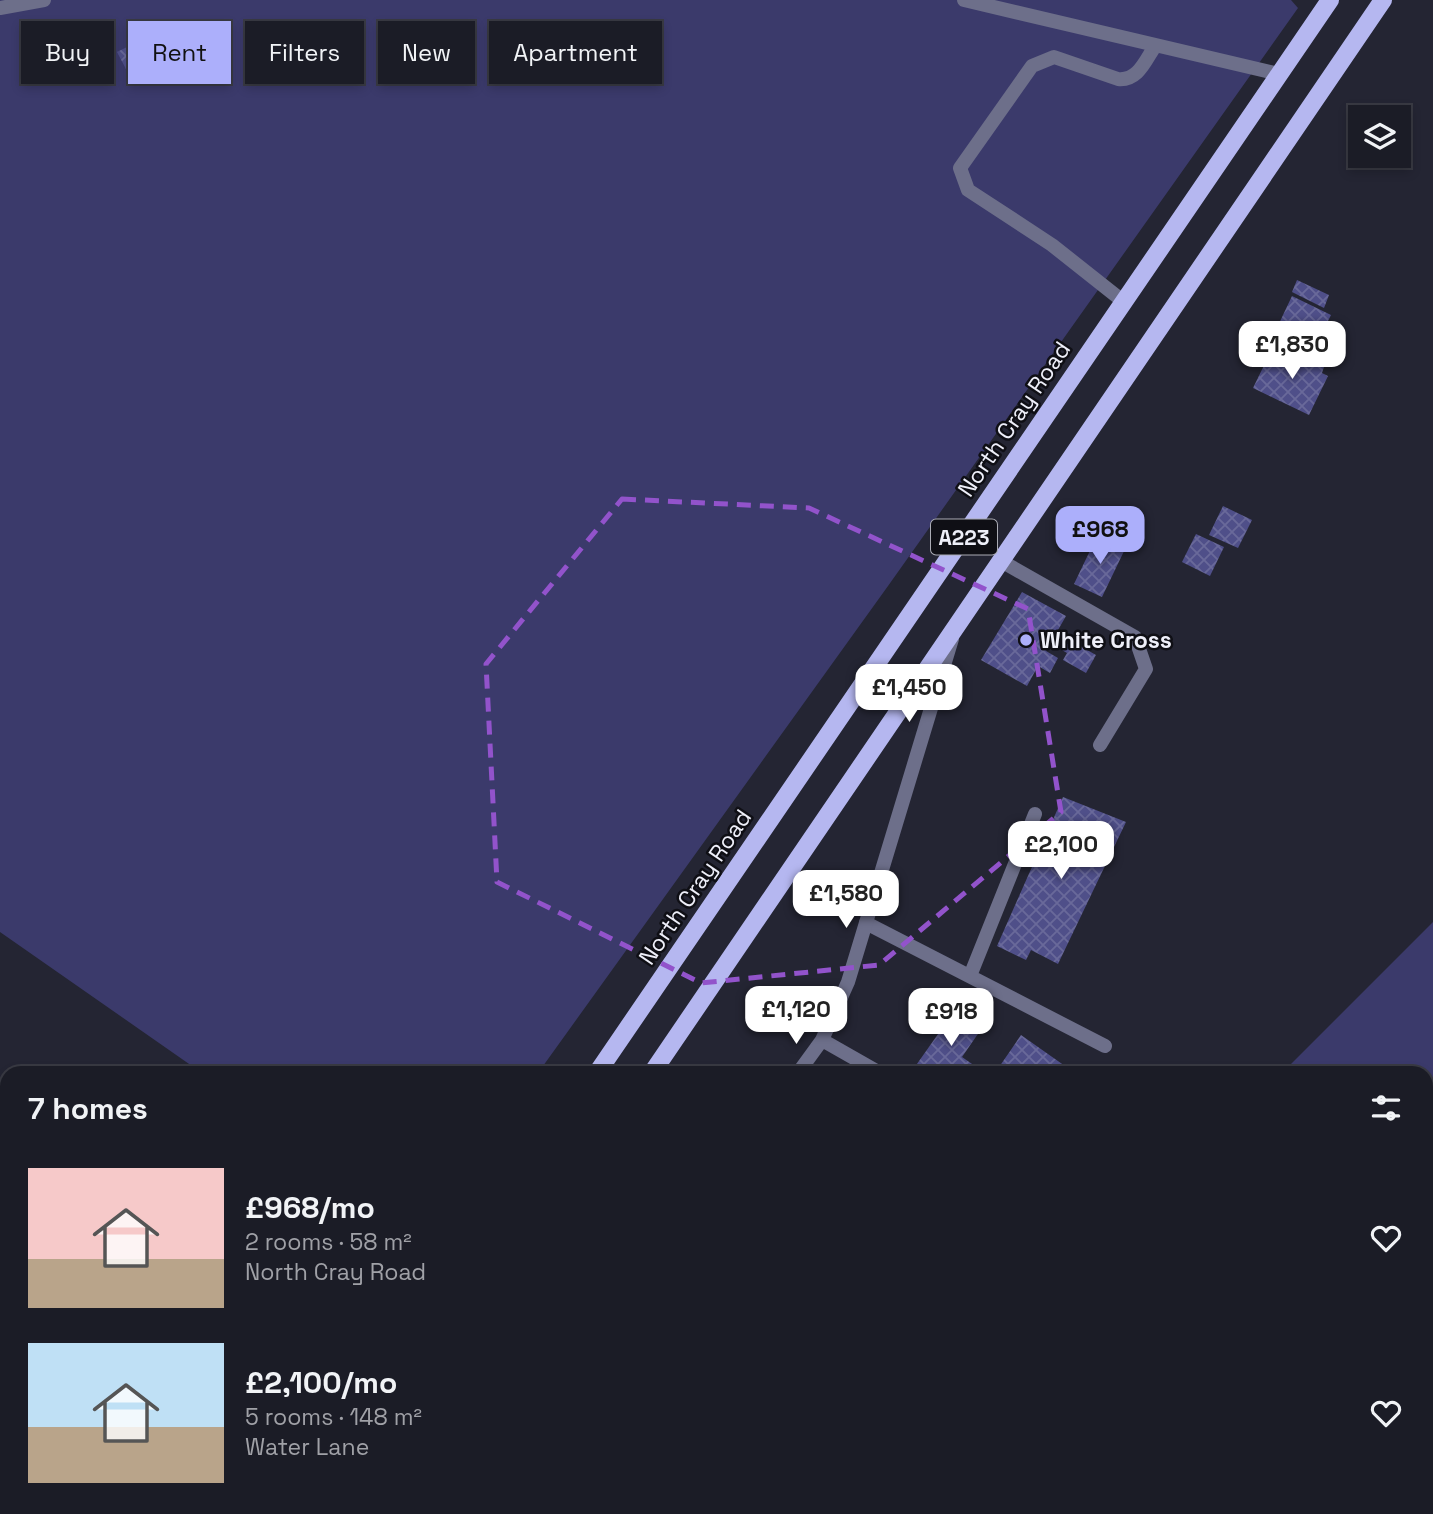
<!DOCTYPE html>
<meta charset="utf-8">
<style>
body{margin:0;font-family:"Space Grotesk",sans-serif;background:#282932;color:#f1f3f6;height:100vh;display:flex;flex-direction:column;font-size:26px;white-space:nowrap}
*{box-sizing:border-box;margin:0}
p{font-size:23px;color:#a0a1a7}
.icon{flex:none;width:38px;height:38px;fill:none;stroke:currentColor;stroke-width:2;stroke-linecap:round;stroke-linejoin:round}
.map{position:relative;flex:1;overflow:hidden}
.side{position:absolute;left:0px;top:1066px;width:1433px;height:450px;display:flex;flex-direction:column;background:#1b1c26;border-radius:21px 21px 0 0;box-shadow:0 4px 10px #0003,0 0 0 2px #393a43}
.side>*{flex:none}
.top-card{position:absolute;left:21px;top:21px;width:700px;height:63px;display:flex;gap:14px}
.buttons{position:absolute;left:1348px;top:105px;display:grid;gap:14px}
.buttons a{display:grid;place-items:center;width:63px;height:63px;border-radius:0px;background:#1b1c26;box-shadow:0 4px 10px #0003,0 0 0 2px #393a43;font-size:35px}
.price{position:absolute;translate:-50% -60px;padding:0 16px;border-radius:14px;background:#fff;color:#222;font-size:23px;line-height:46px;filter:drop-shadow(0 2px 4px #0008)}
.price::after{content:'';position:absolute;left:50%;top:42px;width:21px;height:16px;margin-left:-10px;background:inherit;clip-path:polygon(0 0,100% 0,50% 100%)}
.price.selected{background:#acaffb;color:#111}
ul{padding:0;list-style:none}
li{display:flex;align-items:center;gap:21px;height:175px;padding:0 28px}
li span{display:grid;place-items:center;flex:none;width:196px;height:140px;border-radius:0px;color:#555}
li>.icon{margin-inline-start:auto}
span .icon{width:84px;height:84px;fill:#fffc;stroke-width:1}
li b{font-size:30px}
h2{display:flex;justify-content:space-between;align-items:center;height:84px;padding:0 28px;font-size:30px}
.chip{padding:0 24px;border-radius:0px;background:#1b1c26;box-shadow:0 4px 10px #0003,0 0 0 2px #393a43;font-size:24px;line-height:63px}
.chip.selected{background:#acaffb;color:#111}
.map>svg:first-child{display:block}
.green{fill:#3b3a6b}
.building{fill:url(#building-cross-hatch)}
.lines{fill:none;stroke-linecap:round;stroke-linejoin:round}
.lane{stroke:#6d6f8a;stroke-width:14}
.street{stroke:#6d6f8a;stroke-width:14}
.primary{stroke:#b5b7f0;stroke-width:18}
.marked{fill:none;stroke:#9253cb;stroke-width:5;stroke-dasharray:14 9;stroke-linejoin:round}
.poi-dot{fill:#acaffb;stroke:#0f0f15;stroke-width:2.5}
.labels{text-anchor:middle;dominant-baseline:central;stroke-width:5;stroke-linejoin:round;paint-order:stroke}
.shield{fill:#0f0f15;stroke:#abacb5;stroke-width:2}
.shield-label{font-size:21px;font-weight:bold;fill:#eeeff9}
.street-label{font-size:23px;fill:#eeeff9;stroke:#0f0f15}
.poi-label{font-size:23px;font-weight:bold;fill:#eeeff9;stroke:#0f0f15;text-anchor:start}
</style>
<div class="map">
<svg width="1433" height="1514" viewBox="0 0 1433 1514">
<defs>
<pattern id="building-cross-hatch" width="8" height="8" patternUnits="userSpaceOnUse" patternTransform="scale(1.75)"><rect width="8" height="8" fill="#4f4f89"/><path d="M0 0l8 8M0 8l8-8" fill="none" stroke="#69699a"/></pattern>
</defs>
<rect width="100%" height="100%" fill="#242533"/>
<path class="green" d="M0,0H1291L1298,8L888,586L538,1073H202L0,932Z
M1433,922V1514H1367L1365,1509L1426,1508V1073H1282Z"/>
<path class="building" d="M141,40L158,74L135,86L117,52Z
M60,44L66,64L34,74L27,54Z
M1297,280L1329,295L1324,308L1292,292Z
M1292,296L1331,315L1313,351L1275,332Z
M1272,349L1295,360L1298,354L1324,367L1322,373L1328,376L1309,415L1253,388Z
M1223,506L1252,520L1238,548L1209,535Z
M1098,534L1126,547L1102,597L1074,584Z
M1196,534L1224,547L1210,576L1182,562Z
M1022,592L1066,616L1054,637L1071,646L1073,642L1096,655L1086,673L1063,660L1067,653L1050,643L1046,651L1058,658L1050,673L1038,666L1027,686L981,660Z
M1063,797L1126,822L1058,964L1031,950L1026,960L997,946Z
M955,1010L982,1028L962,1057L985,1073H914L912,1071Z
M1021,1035L1065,1066L1060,1073H995Z"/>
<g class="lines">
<path class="lane" d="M1124,302L1052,245L968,190L960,168L1032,66L1054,57L1118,79C1138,81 1145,61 1155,46
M1001,561L1135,637L1146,669L1100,745
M866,923L1105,1046
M970,976L1035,814
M0,1467L7,1473
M43,1508L46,1514
M785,1508L788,1514
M1209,1514L1215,1508"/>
<path class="street" d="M964,0L1279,74
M0,8L44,0
M822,1040L880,1073
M798,1073L822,1040L848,982L952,639
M1304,1508L1308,1514
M380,1514L389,1508"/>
<path class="primary" d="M597,1073L1330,0
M652,1073L1383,0
M249,1514L254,1508
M309,1514L314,1508"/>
</g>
<path class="marked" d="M622,499L809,508L1028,609L1061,812L879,965L701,983L497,882L486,664Z"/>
<circle class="poi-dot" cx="1026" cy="640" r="7"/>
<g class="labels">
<rect class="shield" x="931" y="519.5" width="66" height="35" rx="5"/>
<g class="shield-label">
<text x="964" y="537">A223</text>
</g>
<g class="street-label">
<text transform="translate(1014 419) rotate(-56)">North Cray Road</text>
<text transform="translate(695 887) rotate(-56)">North Cray Road</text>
</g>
<g class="poi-label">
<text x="1040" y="640">White Cross</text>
</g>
</g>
</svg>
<div class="buttons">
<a><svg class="icon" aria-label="layers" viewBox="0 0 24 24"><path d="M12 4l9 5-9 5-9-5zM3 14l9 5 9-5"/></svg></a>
</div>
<b class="price" style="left:1292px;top:381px">£1,830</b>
<b class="price selected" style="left:1100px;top:566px">£968</b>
<b class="price" style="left:909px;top:724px">£1,450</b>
<b class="price" style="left:1061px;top:881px">£2,100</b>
<b class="price" style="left:846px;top:930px">£1,580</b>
<b class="price" style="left:796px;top:1046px">£1,120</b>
<b class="price" style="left:951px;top:1048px">£918</b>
<div class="top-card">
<a class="chip">Buy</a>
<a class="chip selected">Rent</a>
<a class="chip">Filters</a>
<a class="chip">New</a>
<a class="chip">Apartment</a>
</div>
<section class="side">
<h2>7 homes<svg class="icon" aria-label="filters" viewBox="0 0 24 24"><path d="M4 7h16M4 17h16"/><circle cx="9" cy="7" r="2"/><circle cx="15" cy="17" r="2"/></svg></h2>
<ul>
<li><span style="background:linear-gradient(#f6c9c9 65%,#b9a48a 0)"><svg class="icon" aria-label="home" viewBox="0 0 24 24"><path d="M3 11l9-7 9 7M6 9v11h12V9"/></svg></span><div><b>£968/mo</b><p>2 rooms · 58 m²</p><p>North Cray Road</p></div><svg class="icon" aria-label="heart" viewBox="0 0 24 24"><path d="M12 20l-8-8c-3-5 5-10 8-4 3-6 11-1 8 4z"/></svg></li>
<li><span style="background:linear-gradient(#bfe0f5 60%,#b9a48a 0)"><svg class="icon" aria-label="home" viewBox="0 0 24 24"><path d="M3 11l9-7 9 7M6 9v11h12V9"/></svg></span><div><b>£2,100/mo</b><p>5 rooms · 148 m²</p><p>Water Lane</p></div><svg class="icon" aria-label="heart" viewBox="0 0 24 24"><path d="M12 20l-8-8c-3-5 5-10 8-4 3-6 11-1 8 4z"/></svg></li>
</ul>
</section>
</div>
